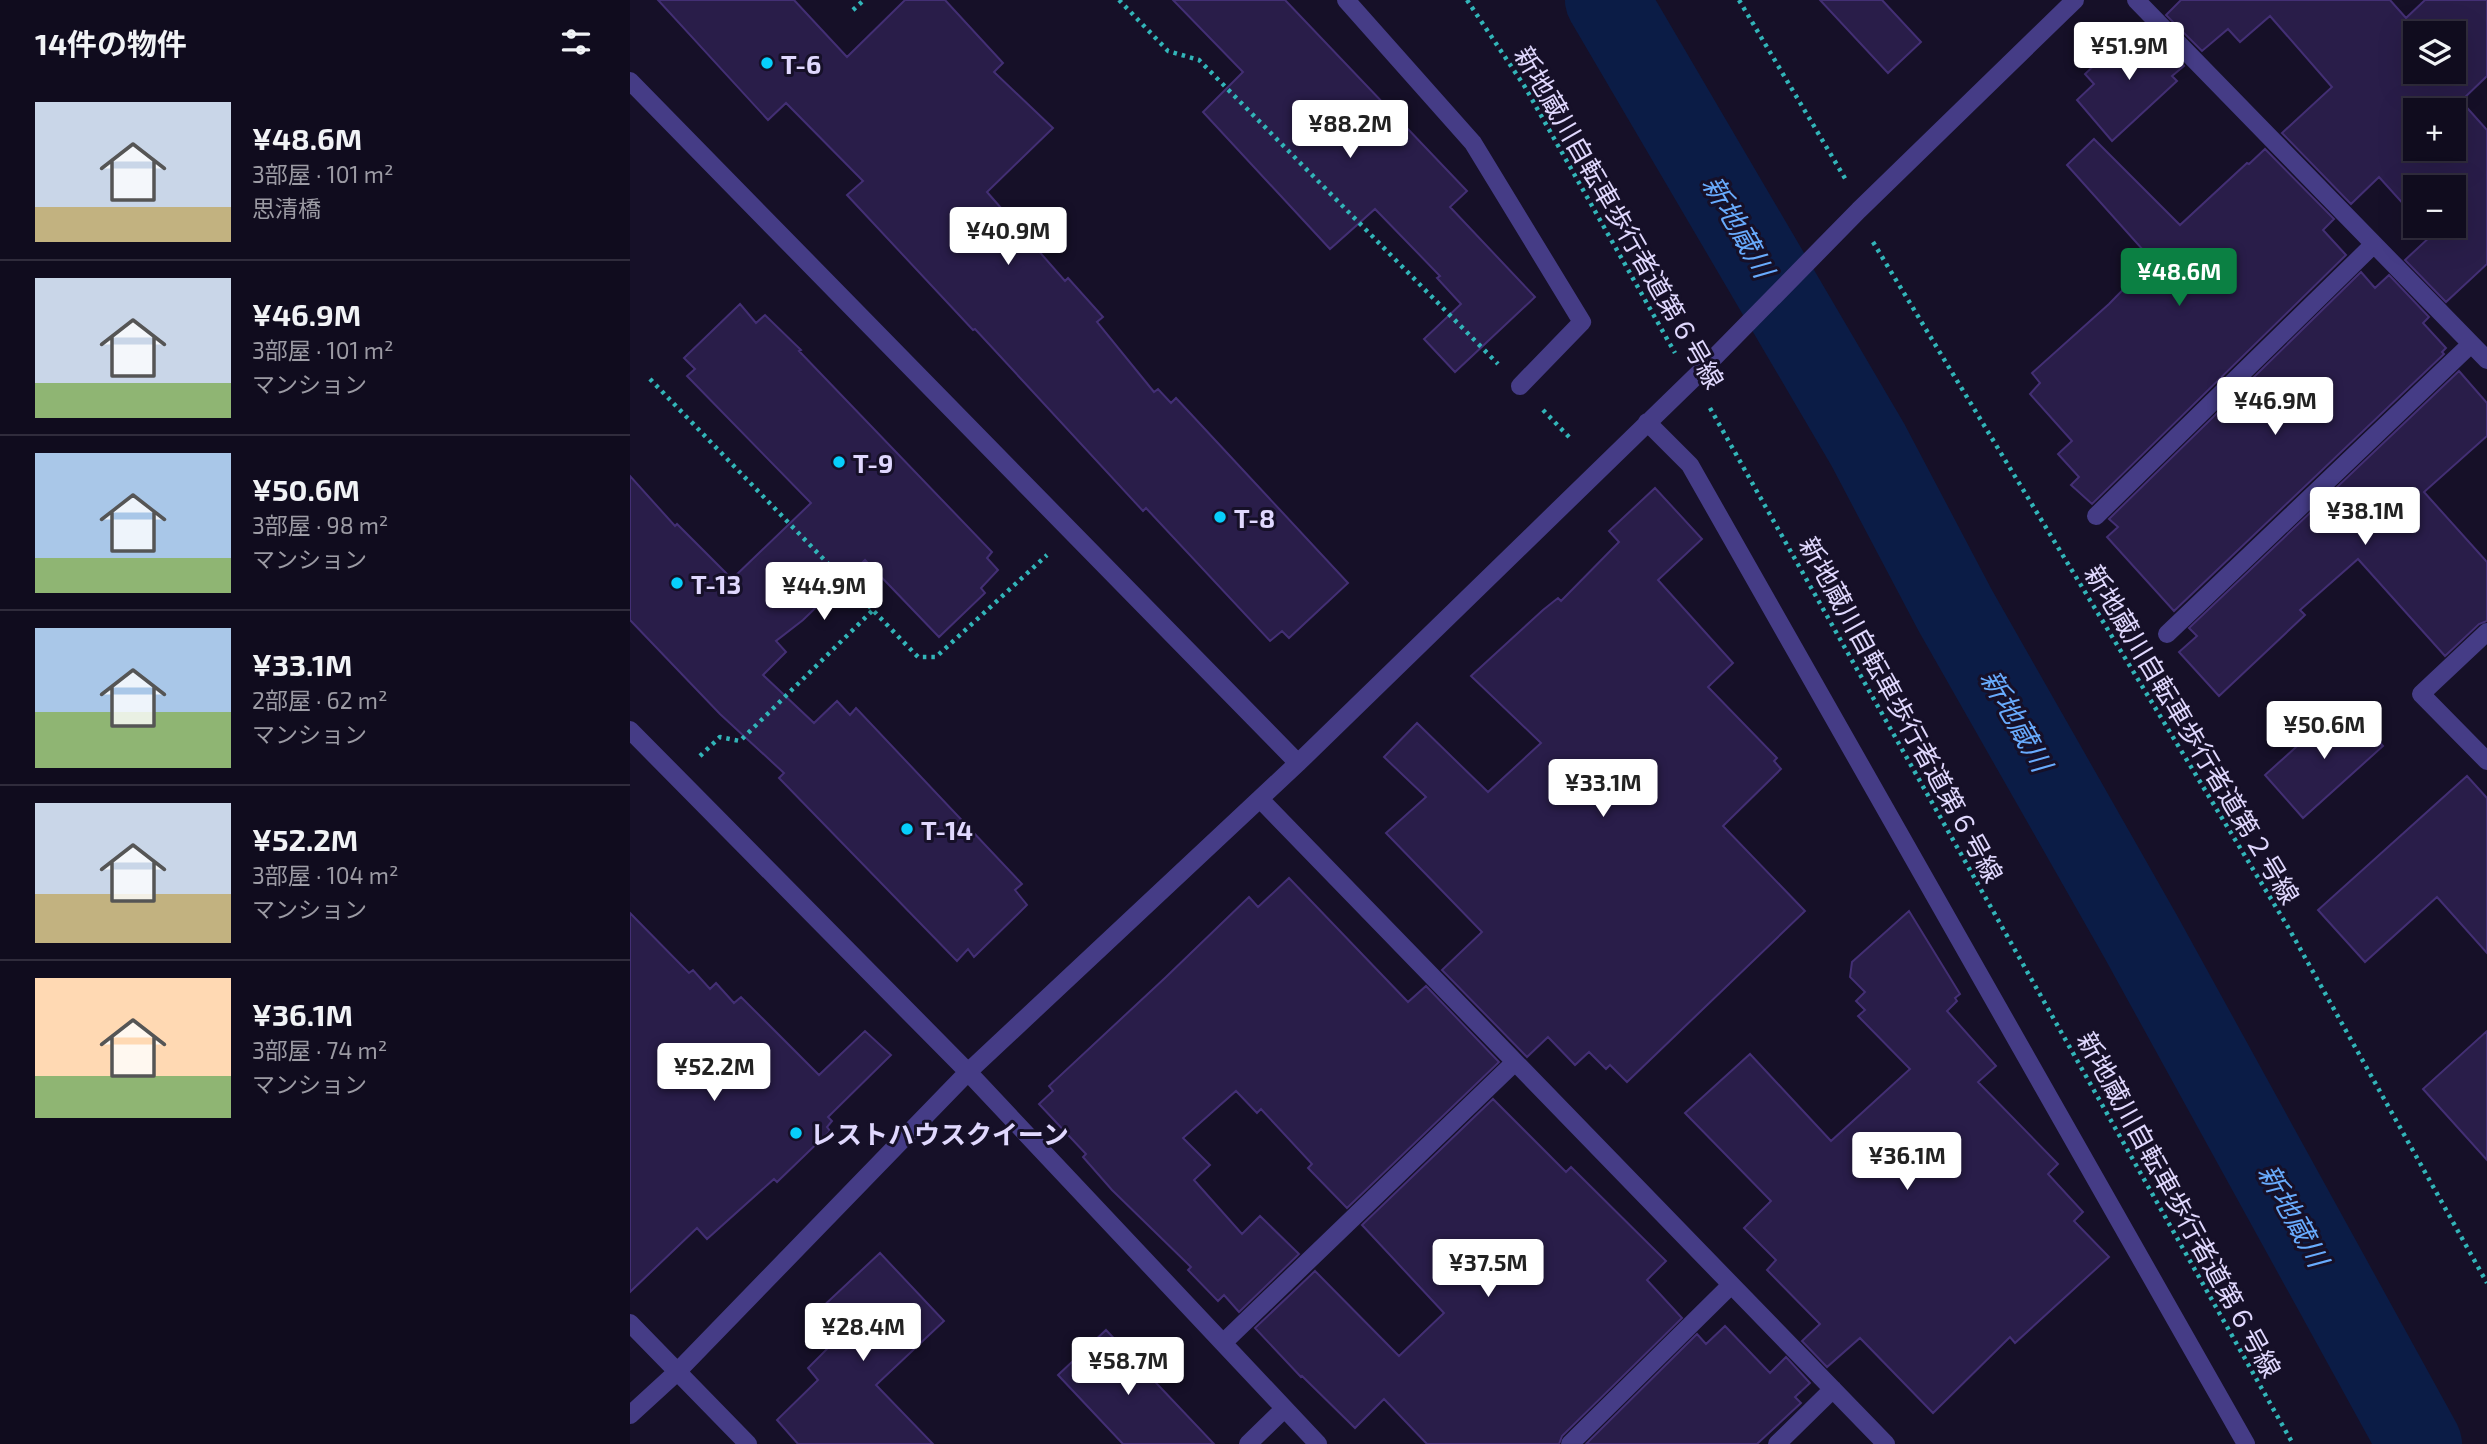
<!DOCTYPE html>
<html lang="ja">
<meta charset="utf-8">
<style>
body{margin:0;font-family:"Exo 2","Noto Sans JP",sans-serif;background:#1e1a2b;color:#f1f3f6;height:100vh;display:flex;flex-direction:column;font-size:26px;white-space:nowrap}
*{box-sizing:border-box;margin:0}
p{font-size:23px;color:#9c9ba4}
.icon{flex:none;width:38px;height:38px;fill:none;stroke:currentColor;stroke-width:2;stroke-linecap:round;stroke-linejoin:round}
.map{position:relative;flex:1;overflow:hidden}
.panel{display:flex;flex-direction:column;background:#100c1e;width:630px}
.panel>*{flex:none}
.tools{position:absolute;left:1773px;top:21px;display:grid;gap:14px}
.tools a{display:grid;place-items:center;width:63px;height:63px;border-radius:0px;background:#100c1e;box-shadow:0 7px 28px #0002,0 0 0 2px #302c3c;font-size:35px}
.price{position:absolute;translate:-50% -60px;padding:0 16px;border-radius:7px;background:#fff;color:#222;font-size:23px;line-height:46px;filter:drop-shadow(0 2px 4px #0008)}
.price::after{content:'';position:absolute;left:50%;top:42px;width:21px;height:16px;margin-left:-10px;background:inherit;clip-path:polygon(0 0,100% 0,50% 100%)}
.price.selected{background:#0b8043;color:#fff}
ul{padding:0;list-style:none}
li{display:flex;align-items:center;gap:21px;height:175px;padding:0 35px}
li+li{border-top:2px solid #302c3c}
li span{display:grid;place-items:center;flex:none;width:196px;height:140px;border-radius:0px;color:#555}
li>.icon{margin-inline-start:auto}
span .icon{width:84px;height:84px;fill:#fffc;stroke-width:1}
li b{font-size:30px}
h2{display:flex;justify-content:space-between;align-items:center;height:84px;padding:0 35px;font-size:30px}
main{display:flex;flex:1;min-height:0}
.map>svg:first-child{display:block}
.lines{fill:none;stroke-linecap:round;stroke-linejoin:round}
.river{stroke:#0b1c46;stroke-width:84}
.building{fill:#291d49;stroke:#432f74;stroke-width:2;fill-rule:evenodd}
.path{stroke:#32b5b9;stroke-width:4.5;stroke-dasharray:3.5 5;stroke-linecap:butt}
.minor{stroke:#453c86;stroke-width:18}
.poi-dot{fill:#07cefb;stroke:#161028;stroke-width:2.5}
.labels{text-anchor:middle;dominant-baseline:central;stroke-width:6;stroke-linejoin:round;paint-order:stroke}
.poi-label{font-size:26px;font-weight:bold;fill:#e0d8fe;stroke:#161028;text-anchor:start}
.street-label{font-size:26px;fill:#e0d8fe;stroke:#161028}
.water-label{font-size:28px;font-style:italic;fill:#68abfd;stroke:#161028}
</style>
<main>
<section class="panel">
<h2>14件の物件<svg class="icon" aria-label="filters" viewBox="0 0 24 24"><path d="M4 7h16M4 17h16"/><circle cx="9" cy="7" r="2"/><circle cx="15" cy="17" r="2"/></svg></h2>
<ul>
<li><span style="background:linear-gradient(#c9d6e8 75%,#c2b280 0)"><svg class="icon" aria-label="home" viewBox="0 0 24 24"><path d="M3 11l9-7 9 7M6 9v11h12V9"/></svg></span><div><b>¥48.6M</b><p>3部屋 · 101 m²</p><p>思清橋</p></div></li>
<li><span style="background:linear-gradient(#c9d6e8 75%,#8fb573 0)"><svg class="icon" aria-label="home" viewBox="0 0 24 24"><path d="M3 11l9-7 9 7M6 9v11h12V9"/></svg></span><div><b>¥46.9M</b><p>3部屋 · 101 m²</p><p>マンション</p></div></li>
<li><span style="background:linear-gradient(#a9c7e8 75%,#8fb573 0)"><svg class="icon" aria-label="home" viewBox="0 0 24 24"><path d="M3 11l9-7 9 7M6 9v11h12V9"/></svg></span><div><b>¥50.6M</b><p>3部屋 · 98 m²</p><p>マンション</p></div></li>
<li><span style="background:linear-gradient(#a9c7e8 60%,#8fb573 0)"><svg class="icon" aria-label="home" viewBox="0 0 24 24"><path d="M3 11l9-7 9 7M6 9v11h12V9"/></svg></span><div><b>¥33.1M</b><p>2部屋 · 62 m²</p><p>マンション</p></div></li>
<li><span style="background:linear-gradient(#c9d6e8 65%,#c2b280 0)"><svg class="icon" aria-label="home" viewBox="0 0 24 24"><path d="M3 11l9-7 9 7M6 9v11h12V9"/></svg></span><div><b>¥52.2M</b><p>3部屋 · 104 m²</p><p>マンション</p></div></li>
<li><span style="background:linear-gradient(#ffd9b3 70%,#8fb573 0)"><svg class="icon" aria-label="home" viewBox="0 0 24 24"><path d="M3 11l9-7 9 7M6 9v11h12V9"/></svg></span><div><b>¥36.1M</b><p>3部屋 · 74 m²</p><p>マンション</p></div></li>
</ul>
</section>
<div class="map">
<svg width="1857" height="1444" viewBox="0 0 1857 1444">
<rect width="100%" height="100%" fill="#161028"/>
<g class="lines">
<path class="river" d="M977,0L1238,445L1325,610L1511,937L1790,1444"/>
</g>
<path class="building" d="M28,0H164L217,57L275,0H315L373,63L364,72L423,128L357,192L435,281L438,278L473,317L467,322L524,392L528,389L541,403L546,398L718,583L659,638L652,631L640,641L516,508L513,511L345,329L343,330L217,195L233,181L156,103L138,120Z
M543,0H655L837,191L820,207L905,297L825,372L794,339L831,304L807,278L810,276L745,209L700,249L573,112L613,72Z
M1190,0H1252L1291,42L1258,73Z
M1551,0H1760L1776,18L1795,0H1857V76L1831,101L1857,130V264L1816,302L1775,260L1802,235L1793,226H1824V187H1785V217L1749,177L1721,204L1652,133L1702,87L1640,16L1610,42L1598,29L1572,51L1536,15ZM1785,33H1824V72H1785ZM1785,110H1824V149H1785Z
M1520,30L1554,66L1542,76L1547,81L1482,141L1447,100L1464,84L1455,74L1501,31L1509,40Z
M1464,139L1550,225L1617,163L1619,164L1635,149L1704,219L1693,230L1716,255L1462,504L1441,485L1449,477L1428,454L1442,441L1400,394L1410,383L1402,373L1479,304L1522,260L1437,165Z
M1731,272L1745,288L1759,275L1799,317L1793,323L1816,348L1812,352L1814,354L1544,611L1477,537L1488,527L1479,519Z
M110,304L126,323L135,315L171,350L169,351L362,552L357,558L368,570L351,588L355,593L309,637L235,560L173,620L146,641L156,652L133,675L184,723L207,701L220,715L226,708L392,884L385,890L397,905L344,957L338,949L327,961L149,778L154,773L90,714L0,620V476L45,526L47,524L102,579L181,503L57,376L65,369L54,358Z
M1829,371L1857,403V436L1794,492L1857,562V621L1849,624L1815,656L1728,559L1670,610L1675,615L1589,696L1549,652L1567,636L1559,628Z
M1025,488L1072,539L1028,580L1103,663L1078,687L1147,758L1144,761L1151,769L1093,826L1175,911L997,1082L980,1065L976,1069L959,1052L945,1065L918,1037L897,1057L812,970L852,932L756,833L796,797L754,757L787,723L858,792L911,743L841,676L913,610L928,598L931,601L989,542L979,531Z
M1715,703L1753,746L1673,818L1635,775Z
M1837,776L1857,798V953L1807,897L1735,962L1688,910Z
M659,878L778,1002L796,986L869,1062L717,1208L678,1168L682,1164L631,1109L627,1113L606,1091L553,1138L580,1165L564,1180L612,1234L630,1216L669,1254L609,1312L594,1295L588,1301L558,1270L561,1267L482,1190L453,1157L456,1154L409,1104L423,1091L419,1086L536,977L619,897L628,907Z
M1279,911L1330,994L1325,998L1327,1001L1317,1011L1366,1066L1348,1082L1428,1164L1418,1174L1453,1212L1444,1221L1479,1257L1385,1343L1380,1337L1303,1413L1230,1338L1197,1367L1172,1341L1190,1324L1137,1270L1146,1260L1114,1228L1141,1201L1055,1113L1120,1054L1201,1141L1280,1069L1228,1016L1235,1010L1226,1001L1235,992L1220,977L1222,962Z
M0,913L59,973L63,970L80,989L86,983L104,1003L111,997L189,1075L235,1031L261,1055L198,1117L202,1121L197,1127L200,1131L147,1182L144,1179L77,1239L67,1228L0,1292Z
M1857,1031V1160L1793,1089Z
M863,1099L936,1172L941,1167L1036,1261L1017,1280L1052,1318L932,1436L929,1444H797L754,1399L725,1428L672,1376L671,1377L625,1328L685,1271L769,1356L814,1313L732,1225Z
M250,1253L314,1321L246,1385L303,1444H168L147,1420L188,1380L178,1368L211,1335L188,1311Z
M1095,1326L1140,1373L1156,1357L1180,1383L1165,1397L1171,1403L1127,1444H956L1067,1334L1076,1344Z
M476,1330L584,1444H493L428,1375Z"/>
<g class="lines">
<path class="path" d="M489,0L538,51L569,60L868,364
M837,0L895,87L1045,353
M1109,0L1216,180
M223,10L234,0
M1243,242L1658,927L1857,1283
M20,379L288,657H306L417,555
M1080,408L1663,1444
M913,410L942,440
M70,756L90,737L110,741L242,611"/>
<path class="minor" d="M716,0L843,143L952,322L890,386
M1506,0L1857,360
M0,81L668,763
M1017,422L1060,465L1616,1444
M1466,516L1744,244
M1857,632L1791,694L1857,761
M1537,634L1841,344
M0,730L338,1072L688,1444
M630,799L1256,1444
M0,1323L118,1444
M593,1343L885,1062
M0,1415L47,1372L338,1072L668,763L1070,372L1229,210L1445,0
M618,1444L654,1409
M940,1444L1101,1285
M1147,1444L1203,1389"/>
</g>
<g class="poi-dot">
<circle cx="137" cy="63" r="7"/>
<circle cx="209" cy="462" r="7"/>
<circle cx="590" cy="517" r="7"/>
<circle cx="47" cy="583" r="7"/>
<circle cx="277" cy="829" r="7"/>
<circle cx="166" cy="1133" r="7"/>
</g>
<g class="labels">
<g class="poi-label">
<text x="151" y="63">T-6</text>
<text x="223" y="462">T-9</text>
<text x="604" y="517">T-8</text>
<text x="61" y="583">T-13</text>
<text x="291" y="829">T-14</text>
<text x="180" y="1133">レストハウスクイーン</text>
</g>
<g class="street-label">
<text transform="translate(990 217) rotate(60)">新地蔵川自転車歩行者道第６号線</text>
<text transform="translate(1272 709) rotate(61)">新地蔵川自転車歩行者道第６号線</text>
<text transform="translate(1563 734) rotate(59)">新地蔵川自転車歩行者道第２号線</text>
<text transform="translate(1550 1204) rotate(61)">新地蔵川自転車歩行者道第６号線</text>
</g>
<g class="water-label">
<text transform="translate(1109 226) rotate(60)">新地蔵川</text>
<text transform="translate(1387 720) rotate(60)">新地蔵川</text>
<text transform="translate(1664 1215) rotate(61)">新地蔵川</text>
</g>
</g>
</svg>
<div class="tools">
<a><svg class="icon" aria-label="layers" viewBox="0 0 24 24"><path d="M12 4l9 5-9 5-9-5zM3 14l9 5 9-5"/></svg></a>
<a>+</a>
<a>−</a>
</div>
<b class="price" style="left:1499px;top:82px">¥51.9M</b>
<b class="price" style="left:720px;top:160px">¥88.2M</b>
<b class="price" style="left:378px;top:267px">¥40.9M</b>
<b class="price selected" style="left:1549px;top:308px">¥48.6M</b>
<b class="price" style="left:1645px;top:437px">¥46.9M</b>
<b class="price" style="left:1735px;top:547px">¥38.1M</b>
<b class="price" style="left:194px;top:622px">¥44.9M</b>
<b class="price" style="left:1694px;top:761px">¥50.6M</b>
<b class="price" style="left:973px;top:819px">¥33.1M</b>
<b class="price" style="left:84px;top:1103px">¥52.2M</b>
<b class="price" style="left:1277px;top:1192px">¥36.1M</b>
<b class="price" style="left:858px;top:1299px">¥37.5M</b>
<b class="price" style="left:233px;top:1363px">¥28.4M</b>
<b class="price" style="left:498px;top:1397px">¥58.7M</b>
</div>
</main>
